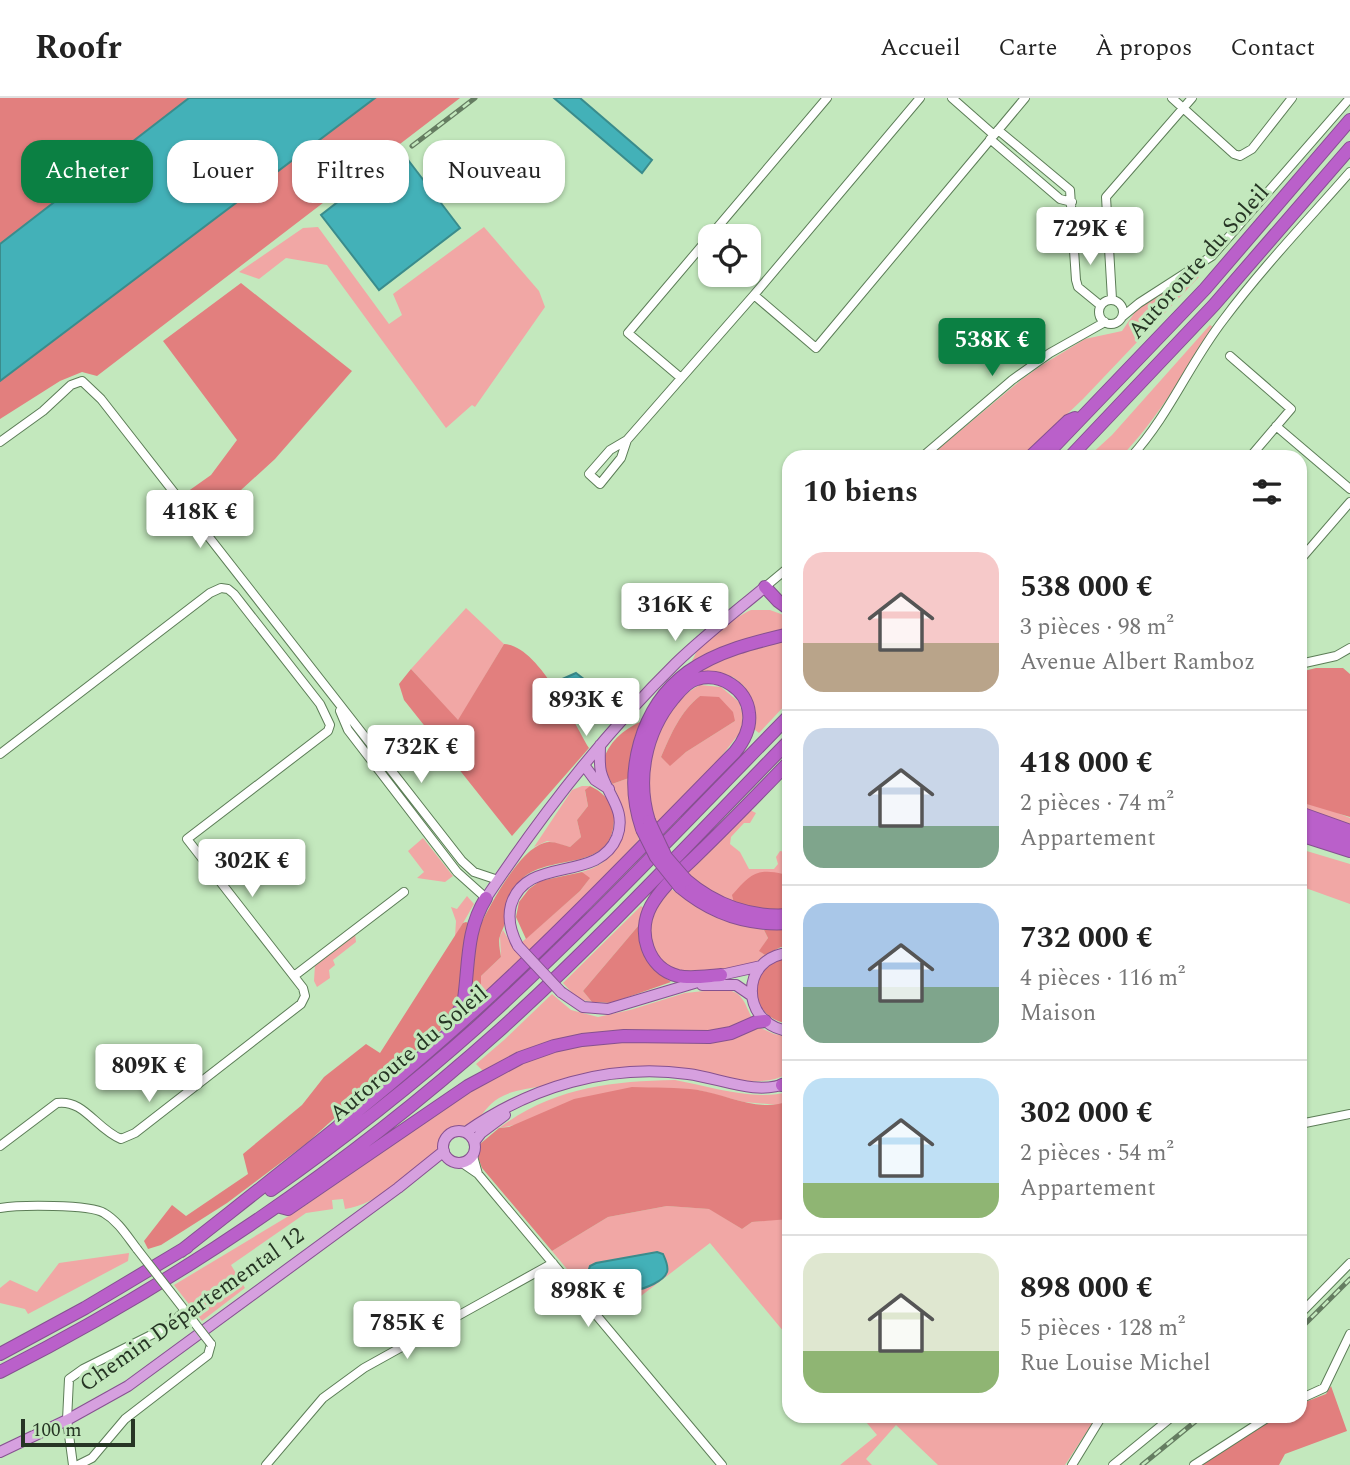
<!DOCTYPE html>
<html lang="fr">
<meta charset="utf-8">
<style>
body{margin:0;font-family:Spectral,serif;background:#f6f6f6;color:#222;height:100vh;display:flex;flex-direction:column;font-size:26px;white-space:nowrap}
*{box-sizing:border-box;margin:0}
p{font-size:23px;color:#767676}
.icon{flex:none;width:38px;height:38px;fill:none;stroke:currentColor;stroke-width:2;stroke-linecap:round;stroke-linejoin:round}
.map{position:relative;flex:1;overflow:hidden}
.panel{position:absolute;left:782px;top:352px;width:525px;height:973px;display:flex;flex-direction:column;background:#fff;border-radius:21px;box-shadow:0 2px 5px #0004}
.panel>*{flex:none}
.top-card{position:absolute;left:21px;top:42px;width:656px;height:63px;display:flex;gap:14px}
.buttons{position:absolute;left:698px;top:126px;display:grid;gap:14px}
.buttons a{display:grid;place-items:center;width:63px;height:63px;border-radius:14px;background:#fff;box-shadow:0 2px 5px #0004;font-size:35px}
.scale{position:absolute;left:21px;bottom:18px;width:114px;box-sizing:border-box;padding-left:7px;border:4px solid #263524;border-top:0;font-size:19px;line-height:24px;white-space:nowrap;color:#263524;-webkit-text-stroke:5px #c3e8bd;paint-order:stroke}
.price{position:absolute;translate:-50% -60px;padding:0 16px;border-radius:7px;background:#fff;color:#222;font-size:23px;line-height:46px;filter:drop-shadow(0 2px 4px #0008)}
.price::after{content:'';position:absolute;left:50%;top:42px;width:21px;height:16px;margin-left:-10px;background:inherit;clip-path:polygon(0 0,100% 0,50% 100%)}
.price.current{background:#0b8043;color:#fff}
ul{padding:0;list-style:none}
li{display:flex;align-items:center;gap:21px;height:175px;padding:0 21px}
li+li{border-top:2px solid #e0e0e0}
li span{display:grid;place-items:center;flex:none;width:196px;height:140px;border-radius:21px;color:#555}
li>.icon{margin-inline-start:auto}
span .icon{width:84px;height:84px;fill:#fffc;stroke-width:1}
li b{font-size:30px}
h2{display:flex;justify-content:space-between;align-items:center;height:84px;padding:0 21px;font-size:30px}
.pill{padding:0 24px;border-radius:21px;background:#fff;box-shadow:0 2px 5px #0004;font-size:24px;line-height:63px}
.pill.current{background:#0b8043;color:#fff}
header{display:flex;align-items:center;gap:42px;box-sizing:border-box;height:98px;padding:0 35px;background:#fff;border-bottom:2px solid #e0e0e0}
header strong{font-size:33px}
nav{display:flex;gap:38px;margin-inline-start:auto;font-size:24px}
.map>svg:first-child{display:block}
.green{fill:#f1a7a5;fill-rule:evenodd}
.forest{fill:#e27f7e}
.water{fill:#43b1b8;stroke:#3a8c8c;stroke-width:2}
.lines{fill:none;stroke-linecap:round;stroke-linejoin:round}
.minor-casing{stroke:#5c7d57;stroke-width:10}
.major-casing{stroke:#865190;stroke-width:12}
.highway-casing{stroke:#865190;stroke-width:14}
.minor{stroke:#fff;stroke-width:8}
.major{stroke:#d6a0df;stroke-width:10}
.highway{stroke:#ba60ca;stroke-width:12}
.rail-casing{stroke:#657d61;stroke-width:5}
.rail{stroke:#c3e8bd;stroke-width:2.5;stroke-dasharray:8;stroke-linecap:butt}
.minor-bridge-casing{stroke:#5c7d57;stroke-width:10;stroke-linecap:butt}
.major-bridge-casing{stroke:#865190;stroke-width:12;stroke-linecap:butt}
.highway-bridge-casing{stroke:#865190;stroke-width:14;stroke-linecap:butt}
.minor-bridge{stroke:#fff;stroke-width:8}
.major-bridge{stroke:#d6a0df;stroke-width:10}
.highway-bridge{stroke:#ba60ca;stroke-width:12}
.labels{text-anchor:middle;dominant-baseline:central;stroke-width:6;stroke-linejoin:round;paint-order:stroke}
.street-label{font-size:23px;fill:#263524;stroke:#c3e8bd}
</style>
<header>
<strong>Roofr</strong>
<nav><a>Accueil</a><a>Carte</a><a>À propos</a><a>Contact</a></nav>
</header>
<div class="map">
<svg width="1350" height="1367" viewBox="0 0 1350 1367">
<rect width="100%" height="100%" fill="#c3e8bd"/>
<path class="green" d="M318,129L389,226L402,217L393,196L484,129L539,193L545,209L475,309L472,307L446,330L327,167L286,160L259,181L239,174L303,130Z
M1196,176L1199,179L1083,301L1022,359H929L1021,282L1042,267L1085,241L1122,233L1137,211Z
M1210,227L1213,229C1184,275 1158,320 1121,359H1088L1112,337Z
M466,510L504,546L458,623L411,571Z
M751,512H770L789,519V603L759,635L754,631L755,609L744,588L733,579L702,574L692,562C694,560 695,556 697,553C707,540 737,518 751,512Z
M700,587L721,589L739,604L743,618L741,633L717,664L656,727C651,711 648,696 648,679C649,645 669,602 700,587ZM700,598L735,623L686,654L670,667L661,659C671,636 680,614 700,598Z
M629,680L631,708L639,742L569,815L481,901V878L501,859L500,838L503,832L514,851L580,793L589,781L582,774C627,761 633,722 612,686Z
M582,688H590L585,693L588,708L577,722L581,739L570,749L547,743L534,749L572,692Z
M1300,704L1323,709L1350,720V728L1300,710Z
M750,712L756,715L750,725H744L731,739L730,746L740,754L749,771H774L778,766L776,759L780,753L785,754L789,744V764L783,776L734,805C716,797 701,788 687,774Z
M423,740L453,778L445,784L417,780L424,774L408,753Z
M1300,751L1350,766V806L1300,788Z
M671,791L715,819L764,832L768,840L760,853L765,857C761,860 757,864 752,866C735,872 692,878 675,873C654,867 645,837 651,818C655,807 664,799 671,791Z
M467,798L474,806L455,839L456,823L451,809L457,811Z
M641,808L645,811L639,827L583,893L592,904L578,901L563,885Z
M355,836L356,844L333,862L335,867L329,872L330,880L317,889L314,883L315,867Z
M724,891C743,894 744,904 752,920L728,931L701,936H599L483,973L476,966L504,942L552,896L571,912L598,919L630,912L685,895Z
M761,930L774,936L789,939V975C755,995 711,973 674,969C630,965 588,975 546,987C530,991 514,991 499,1000C487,1007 483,1017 473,1026C461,1029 448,1027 442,1040C439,1047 439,1051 434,1056C408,1076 379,1106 345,1111L343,1101L332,1102L333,1111L306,1115L231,1167L245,1190L202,1223L174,1187L297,1113L488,982L529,961L579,948L626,944L705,945Z
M675,982C712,989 752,1003 789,994V1003L779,1007L744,1004L698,992L499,1030C553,990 610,983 675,982Z
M667,1108L710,1111L742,1131L752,1124L789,1120V1240L710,1145L637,1201L624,1191L600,1211L552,1153L608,1119Z
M129,1155L128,1163L28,1216L25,1211L0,1205V1190L10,1182L37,1194L59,1165Z
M861,1318H1097L1065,1367H938L896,1327L866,1361L872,1367H840L877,1337Z"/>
<path class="forest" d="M0,0H189L0,146Z
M375,0H460L97,278L82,274L60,283L0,321V283Z
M241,185L352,273L275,361L229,403L198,408L187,394L211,377L237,342L163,243Z
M504,546C538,547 573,623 589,650L512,738L404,602L399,586L411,571L458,622Z
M1316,570H1343L1350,576V719L1300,704V574Z
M700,598L719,599L733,614L735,623L686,654L670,668L661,659C671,636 680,614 700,598Z
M642,623L632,652L629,680L612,686L602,665C609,644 622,632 642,623Z
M590,688C603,694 615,706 614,721C613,775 551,755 523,780C507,794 505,808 504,828C503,831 501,834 500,838C498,843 500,853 501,859L481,878V901L469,911L456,913L440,933L371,987L307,1045L227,1105L161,1147L148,1151L144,1143L172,1107L186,1118L248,1076L243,1056L302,1007L324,979L366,946L380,955L463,825L466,824L479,830C490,807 519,752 544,745C552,742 562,747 570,749L581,739L577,722L588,708L585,692Z
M789,764V811H763L734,805L732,797C749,778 756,769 783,776Z
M582,774L590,780L580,793L526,841L516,819L519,804L529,791L540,783Z
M639,827C638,856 647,867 671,884L611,905L592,904L583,893Z
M764,832H789V849H781L765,857L759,853L768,840Z
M789,860V926C746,920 746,865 789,860Z
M632,989C654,990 677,989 698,992C728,997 760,1015 789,1003V1121L752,1124L742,1131L709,1111L667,1108L608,1119L552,1153L482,1070L478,1059L480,1046L499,1030L509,1029L574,1001Z
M1331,1288L1347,1333L1285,1356L1279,1367H1200L1277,1318H1300V1306L1326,1296Z"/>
<path class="water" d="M189,0H375L0,283V146Z
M554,0H580L652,62L642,75Z
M402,54L460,130L379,192L321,117Z
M576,575L598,592L580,617L560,582Z
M657,1154L663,1156C665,1161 669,1168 667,1174C664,1183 645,1191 635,1192L623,1185C614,1192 610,1197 599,1194L587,1177L590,1168L596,1165Z"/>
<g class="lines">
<g class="minor-casing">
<path id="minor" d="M952,0L994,37
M1172,0L1234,56L1240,58L1252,51L1292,0
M998,32L1070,92L1076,182L1078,189L1100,207
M990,41L1060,101L1072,104
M754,197L816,250L1025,0
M1112,201L1106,99L1192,0
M1099 214a12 12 0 1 1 24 0a12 12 0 1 1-24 0Z
M1122,219L1139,205L1212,158L1350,0
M1230,258L1291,311L1250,359
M681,280L628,235L827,0
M1276,328L1350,391
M627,342L621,360L600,386L589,376L610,352L627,342L754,197L920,0
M0,344L43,313L71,287L82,283L101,301L462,763L474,774L498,782
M922,359L1012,282L1050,255L1105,224
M1131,359C1170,316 1189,266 1224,221C1262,170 1308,122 1350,74
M1300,462L1350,404
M765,489L789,469
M1300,566L1336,558L1350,550
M340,613L348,632L457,774L486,800
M0,656L210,495L221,490L228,491L234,496L320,606L330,627L328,633L187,741L303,890L305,898L301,906L135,1035L121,1041C96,1031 84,1001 57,1005L0,1048
M294,878L404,794
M1300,1026L1350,1016
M473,1058L478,1076
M462,1065L478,1076L722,1367
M0,1110C18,1107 90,1106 104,1115C118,1123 127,1138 137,1151
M1300,1216L1350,1165
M1300,1301L1324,1290L1350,1236
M73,1367L67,1322L69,1281L83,1271L167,1229L186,1212
M78,1367L92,1360L125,1321L208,1257L211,1246
M266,1367L323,1300L364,1270L553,1165
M1072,1367L1102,1318
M1113,1367L1173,1318
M1194,1367L1270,1318"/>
</g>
<g class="major-casing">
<path id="major" d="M584,667L595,682L609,691
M486,800C542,716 604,636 676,565C704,538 735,514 765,489
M518,848C511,835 507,822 511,807C526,756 598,786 617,739C627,712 607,697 601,674C599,666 600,655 600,647
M789,855C739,859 740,927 789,933
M702,887H736L752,898
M561,894L583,909L608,911L721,877L761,868
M443 1049a16 16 0 1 1 32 0a16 16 0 1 1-32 0Z
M466,1034C530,989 609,965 688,976C720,980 756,998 787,985
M474,1044L481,1035L505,1017
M0,1354L67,1322L128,1288L398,1090L444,1053"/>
</g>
<g class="highway-casing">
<path id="highway" d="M1030,359L1068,323L1075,320
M1044,359L1205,191L1350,22
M1070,359L1214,207L1350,50
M765,489L778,503L789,511
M1300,715L1350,733
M1300,727L1350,743
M642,731C623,676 640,609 688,574C717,553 755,544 789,536
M1300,737L1350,753
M686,782C715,807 751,820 789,817
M680,789C712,816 748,828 789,825
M721,877C707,878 691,881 678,878C647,870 637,834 651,808C662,788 682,772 698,756C729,726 759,695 789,664
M449,928L460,911L464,901C469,866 466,832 486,800
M782,987L789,985
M271,1092C342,1042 411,988 476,930C585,831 686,723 789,618
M277,1108L288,1111L468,988L520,960L554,948L582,942L624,938L709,939L731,935L756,924L765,923
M181,1153C281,1074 382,997 476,911C566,829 649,741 735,654C744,643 751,630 749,615C747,591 720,574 697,581C687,583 679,594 673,601C645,635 636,682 649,723
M0,1256L85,1210L187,1149
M0,1274C181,1182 349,1067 501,931C601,840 694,740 789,643"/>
</g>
<use href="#minor" class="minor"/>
<use href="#major" class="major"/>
<use href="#highway" class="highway"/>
<g class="rail-casing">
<path id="rail" d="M412,48L475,0
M1300,1231L1350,1181
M1142,1367L1202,1318"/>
</g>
<use href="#rail" class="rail"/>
<g class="minor-bridge-casing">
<path id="minor-bridge" d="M137,1151L211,1246"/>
</g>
<g class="major-bridge-casing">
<path id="major-bridge" d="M518,848L561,894"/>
</g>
<g class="highway-bridge-casing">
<path id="highway-bridge" d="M649,723L666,759L686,782
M642,731L656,759L680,789"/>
</g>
<use href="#minor-bridge" class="minor-bridge"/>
<use href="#major-bridge" class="major-bridge"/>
<use href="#highway-bridge" class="highway-bridge"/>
</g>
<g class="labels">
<g class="street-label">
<text transform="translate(1199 164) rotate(-48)">Autoroute du Soleil</text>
<text transform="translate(409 956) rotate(-40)">Autoroute du Soleil</text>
<text transform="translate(192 1212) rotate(-35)">Chemin Départemental 12</text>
</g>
</g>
</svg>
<div class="buttons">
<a><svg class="icon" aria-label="locate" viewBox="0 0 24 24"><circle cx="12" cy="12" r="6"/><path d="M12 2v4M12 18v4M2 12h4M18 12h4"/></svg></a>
</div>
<div class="scale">100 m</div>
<b class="price" style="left:1090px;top:169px">729K €</b>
<b class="price current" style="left:992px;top:280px">538K €</b>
<b class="price" style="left:200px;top:452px">418K €</b>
<b class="price" style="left:675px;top:545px">316K €</b>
<b class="price" style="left:586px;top:640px">893K €</b>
<b class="price" style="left:421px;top:687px">732K €</b>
<b class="price" style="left:252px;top:801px">302K €</b>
<b class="price" style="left:149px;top:1006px">809K €</b>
<b class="price" style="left:588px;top:1231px">898K €</b>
<b class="price" style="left:407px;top:1263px">785K €</b>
<div class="top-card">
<a class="pill current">Acheter</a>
<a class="pill">Louer</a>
<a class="pill">Filtres</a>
<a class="pill">Nouveau</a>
</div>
<section class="panel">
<h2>10 biens<svg class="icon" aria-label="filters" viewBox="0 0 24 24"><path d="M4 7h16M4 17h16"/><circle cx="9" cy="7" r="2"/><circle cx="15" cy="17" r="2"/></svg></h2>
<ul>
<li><span style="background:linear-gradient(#f6c9c9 65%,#b9a48a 0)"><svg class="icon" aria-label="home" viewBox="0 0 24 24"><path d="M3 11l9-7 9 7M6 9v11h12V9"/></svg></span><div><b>538 000 €</b><p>3 pièces · 98 m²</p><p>Avenue Albert Ramboz</p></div></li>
<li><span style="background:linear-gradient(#c9d6e8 70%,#7fa58c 0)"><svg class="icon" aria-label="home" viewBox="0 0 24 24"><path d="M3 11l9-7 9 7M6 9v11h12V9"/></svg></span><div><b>418 000 €</b><p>2 pièces · 74 m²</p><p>Appartement</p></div></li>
<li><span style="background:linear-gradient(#a9c7e8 60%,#7fa58c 0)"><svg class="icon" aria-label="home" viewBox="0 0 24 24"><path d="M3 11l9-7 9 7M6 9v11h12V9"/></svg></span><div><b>732 000 €</b><p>4 pièces · 116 m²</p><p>Maison</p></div></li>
<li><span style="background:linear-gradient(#bfe0f5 75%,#8fb573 0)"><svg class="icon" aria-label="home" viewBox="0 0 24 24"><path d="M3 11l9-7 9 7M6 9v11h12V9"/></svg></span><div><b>302 000 €</b><p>2 pièces · 54 m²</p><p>Appartement</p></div></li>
<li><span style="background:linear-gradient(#dfe7d0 70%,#8fb573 0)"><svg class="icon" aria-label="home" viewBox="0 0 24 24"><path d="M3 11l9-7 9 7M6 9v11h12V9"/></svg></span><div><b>898 000 €</b><p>5 pièces · 128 m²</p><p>Rue Louise Michel</p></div></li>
</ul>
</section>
</div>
